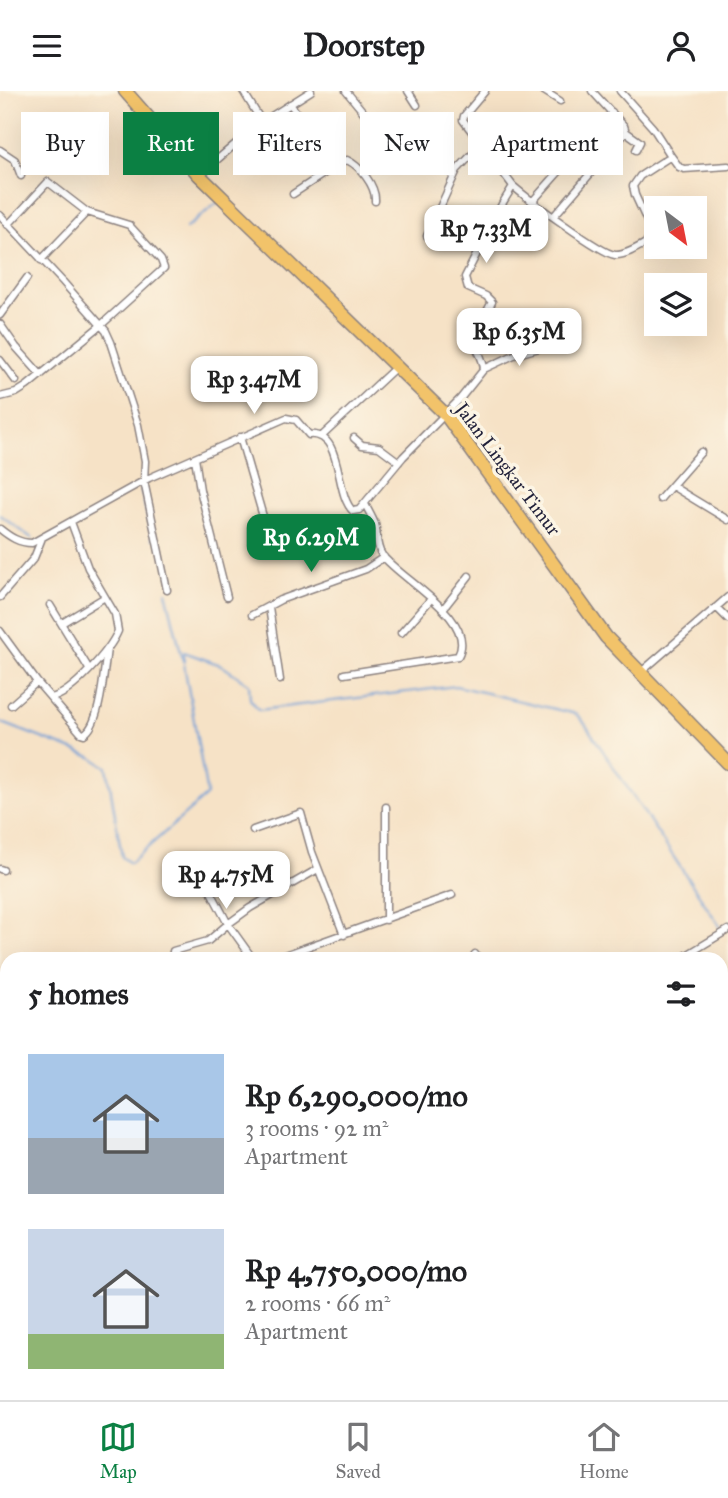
<!DOCTYPE html>
<meta charset="utf-8">
<style>
body{margin:0;font-family:"IM FELL Great Primer",serif;background:#f2f2f2;color:#202124;height:100vh;display:flex;flex-direction:column;font-size:26px;white-space:nowrap}
*{box-sizing:border-box;margin:0}
p{font-size:23px;color:#757577}
.icon{flex:none;width:38px;height:38px;fill:none;stroke:currentColor;stroke-width:2;stroke-linecap:round;stroke-linejoin:round}
.map{position:relative;flex:1;overflow:hidden}
.details{position:absolute;left:0px;top:861px;width:728px;height:448px;display:flex;flex-direction:column;background:#fff;border-radius:21px 21px 0 0;box-shadow:0 7px 28px #0002}
.details>*{flex:none}
.guide{position:absolute;left:21px;top:21px;width:686px;height:63px;display:flex;gap:14px}
.needle{width:46px;rotate:148deg}
.fabs{position:absolute;left:644px;top:105px;display:grid;gap:14px}
.fabs a{display:grid;place-items:center;width:63px;height:63px;border-radius:0px;background:#fff;box-shadow:0 7px 28px #0002;font-size:35px}
.price{position:absolute;translate:-50% -60px;padding:0 16px;border-radius:14px;background:#fff;color:#222;font-size:23px;line-height:46px;filter:drop-shadow(0 2px 4px #0008)}
.price::after{content:'';position:absolute;left:50%;top:42px;width:21px;height:16px;margin-left:-10px;background:inherit;clip-path:polygon(0 0,100% 0,50% 100%)}
.price.active{background:#0b8043;color:#fff}
ul{padding:0;list-style:none}
li{display:flex;align-items:center;gap:21px;height:175px;padding:0 28px}
li span{display:grid;place-items:center;flex:none;width:196px;height:140px;border-radius:0px;color:#555}
li>.icon{margin-inline-start:auto}
span .icon{width:84px;height:84px;fill:#fffc;stroke-width:1}
li b{font-size:30px}
h2{display:flex;justify-content:space-between;align-items:center;height:84px;padding:0 28px;font-size:30px}
.pill{padding:0 24px;border-radius:0px;background:#fff;box-shadow:0 7px 28px #0002;font-size:24px;line-height:63px}
.pill.active{background:#0b8043;color:#fff}
header{display:flex;justify-content:space-between;align-items:center;height:91px;padding:0 28px;background:#fff;font-size:32px;font-weight:800}
.tabs{display:flex;justify-content:space-around;align-items:center;height:98px;border-top:2px solid #e0e0e0;background:#fff;font-size:19px;color:#757577}
.tabs a{display:grid;justify-items:center;gap:4px}
.tabs .active{color:#0b8043}
.map>svg:first-child{display:block}
.lines{fill:none;stroke-linecap:round;stroke-linejoin:round}
.stream{stroke:#6d9dd6;stroke-width:2}
.street-casing{stroke:#8c8280;stroke-width:9}
.highway-casing{stroke:#8c8280;stroke-width:15}
.street{stroke:#fff;stroke-width:6}
.highway{stroke:#f2c36a;stroke-width:12}
.labels{text-anchor:middle;dominant-baseline:central;stroke-width:7;stroke-linejoin:round;paint-order:stroke}
.street-label{font-size:19px;fill:#22223b;stroke:#fcf5e5}
</style>
<header><svg class="icon" aria-label="menu" viewBox="0 0 24 24"><path d="M4 6h16M4 12h16M4 18h16"/></svg>Doorstep<svg class="icon" aria-label="person" viewBox="0 0 24 24"><circle cx="12" cy="8" r="4"/><path d="M4 21q1-7 8-7t8 7"/></svg></header>
<div class="map">
<svg width="728" height="1309" viewBox="0 0 728 1309">
<rect width="100%" height="100%" fill="#fcf5e5"/>
<filter id="ink" filterUnits="userSpaceOnUse"><feTurbulence type="fractalNoise" baseFrequency=".0143" numOctaves="2"/><feDisplacementMap in="SourceGraphic" scale="14" xChannelSelector="R" yChannelSelector="G"/><feConvolveMatrix kernelMatrix="1 2 1 2 8 2 1 2 1" color-interpolation-filters="sRGB"/></filter>
<filter id="wash" filterUnits="userSpaceOnUse"><feTurbulence type="fractalNoise" baseFrequency=".00686" numOctaves="4" result="noise"/><feDisplacementMap in="SourceGraphic" scale="28" xChannelSelector="R" yChannelSelector="G"/><feGaussianBlur stdDeviation="1.57" result="paint"/><feColorMatrix in="noise" values="0 0 0 0 0 0 0 0 0 0 0 0 0 0 0 0 0 1.4 0 .05"/><feComposite in="paint" operator="in"/></filter>
<g filter="url(#wash)">
<rect width="100%" height="100%" fill="#f6e2c6"/>
<g class="lines">
<path class="stream" d="M186,137L217,112
M141,398L153,448
M0,424L33,448
M166,501L183,570
M0,631L91,666L107,676L122,766L130,772L207,704L184,573V561L221,574L249,593L250,608L259,619L456,595L576,623L585,633L723,840
M721,1178L728,1173"/>
</g>
</g>
<g filter="url(#ink)">
<g class="lines">
<g class="street-casing">
<path id="street" d="M243,0L262,31
M346,0L384,46
M408,0L417,14
M544,0L560,10
M290,13L337,74L293,103
M626,41L640,51L636,59
M0,59L15,69L21,85
M671,65L679,76L684,78L728,75
M274,72L313,42
M336,72L347,69C360,75 376,95 375,110
M199,84L259,33L311,0
M513,95C528,108 600,162 615,164C626,165 642,154 651,149L653,143L635,104L633,95L640,85L671,65L653,37L620,0
M532,111L612,21
M502,113L504,118V150
M0,124L63,191L106,240L111,251L138,334L145,370L144,390L167,499
M554,125L626,41L624,35L592,0
M8,134L48,91L87,121
M427,145L457,79L481,54
M0,224L27,187
M0,233L16,256L41,284
M0,269L16,290
M484,278L514,264L546,255
M0,306L16,302L27,295L100,235L164,177L161,169L129,134L87,121L41,169
M322,345L395,277
M240,346L266,436L274,441L295,442
M354,347L362,354L379,356L399,371
M195,367L200,399L227,506
M672,395L728,429
M660,408L701,361
M0,438C10,446 19,452 32,452L149,387L286,327L296,329L309,344C344,340 334,403 353,420L359,419L403,366L460,308L484,278C483,265 475,258 473,246L492,211L486,205L468,197L465,186L502,113L513,95L463,29L464,25L485,0
M0,506L34,467L42,447
M50,514L89,578
M269,516L280,589
M717,517L728,528
M443,518L469,485
M252,524L280,509L366,478L384,466
M62,532L105,506
M0,540L37,591L81,642L84,643C101,634 104,577 107,558
M401,542L431,508
M640,582L728,506
M344,583L458,565C478,528 401,489 382,464C375,454 378,443 375,433C372,426 368,419 365,413
M51,607C72,603 110,559 118,540L115,523L88,477L71,431
M11,614L37,591
M386,716V829
M253,739L301,722L312,761L344,844
M0,778L3,779
M209,797L228,833L250,817L318,778
M475,863L478,868
M172,868L173,860L208,850L228,833L253,868
M280,868L279,866L452,804
M680,868L728,839
M721,1089L728,1083
M0,1100L7,1096
M0,1184L7,1178
M0,1284L7,1274
M216,1302L230,1309L234,1307L236,1302
M313,1302L320,1309
M117,1309L126,1302
M433,1309L436,1302"/>
</g>
<g class="highway-casing">
<path id="highway" d="M125,0L199,84L445,323L606,546L728,672"/>
</g>
<use href="#street" class="street"/>
<use href="#highway" class="highway"/>
</g>
</g>
<g class="labels">
<g class="street-label">
<text transform="translate(508 378) rotate(53)">Jalan Lingkar Timur</text>
</g>
</g>
</svg>
<div class="fabs">
<a><svg class="needle" viewBox="-14 -14 28 28"><path d="M0-13l5 13h-10z" fill="#e53935"/><path d="M0 13l5-13h-10z" fill="#757577"/></svg></a>
<a><svg class="icon" aria-label="layers" viewBox="0 0 24 24"><path d="M12 4l9 5-9 5-9-5zM3 14l9 5 9-5"/></svg></a>
</div>
<b class="price" style="left:486px;top:174px">Rp 7.33M</b>
<b class="price" style="left:519px;top:277px">Rp 6.35M</b>
<b class="price" style="left:254px;top:325px">Rp 3.47M</b>
<b class="price active" style="left:311px;top:483px">Rp 6.29M</b>
<b class="price" style="left:226px;top:820px">Rp 4.75M</b>
<div class="guide">
<a class="pill">Buy</a>
<a class="pill active">Rent</a>
<a class="pill">Filters</a>
<a class="pill">New</a>
<a class="pill">Apartment</a>
</div>
<section class="details">
<h2>5 homes<svg class="icon" aria-label="filters" viewBox="0 0 24 24"><path d="M4 7h16M4 17h16"/><circle cx="9" cy="7" r="2"/><circle cx="15" cy="17" r="2"/></svg></h2>
<ul>
<li><span style="background:linear-gradient(#a9c7e8 60%,#9aa5b1 0)"><svg class="icon" aria-label="home" viewBox="0 0 24 24"><path d="M3 11l9-7 9 7M6 9v11h12V9"/></svg></span><div><b>Rp 6,290,000/mo</b><p>3 rooms · 92 m²</p><p>Apartment</p></div></li>
<li><span style="background:linear-gradient(#c9d6e8 75%,#8fb573 0)"><svg class="icon" aria-label="home" viewBox="0 0 24 24"><path d="M3 11l9-7 9 7M6 9v11h12V9"/></svg></span><div><b>Rp 4,750,000/mo</b><p>2 rooms · 66 m²</p><p>Apartment</p></div></li>
</ul>
</section>
</div>
<nav class="tabs">
<a class="active"><svg class="icon" aria-label="map" viewBox="0 0 24 24"><path d="M3 6l6-2 6 2 6-2v14l-6 2-6-2-6 2zM9 4v14M15 6v14"/></svg>Map</a>
<a><svg class="icon" aria-label="saved" viewBox="0 0 24 24"><path d="M7 4h10v16l-5-4-5 4z"/></svg>Saved</a>
<a><svg class="icon" aria-label="home" viewBox="0 0 24 24"><path d="M3 11l9-7 9 7M6 9v11h12V9"/></svg>Home</a>
</nav>
